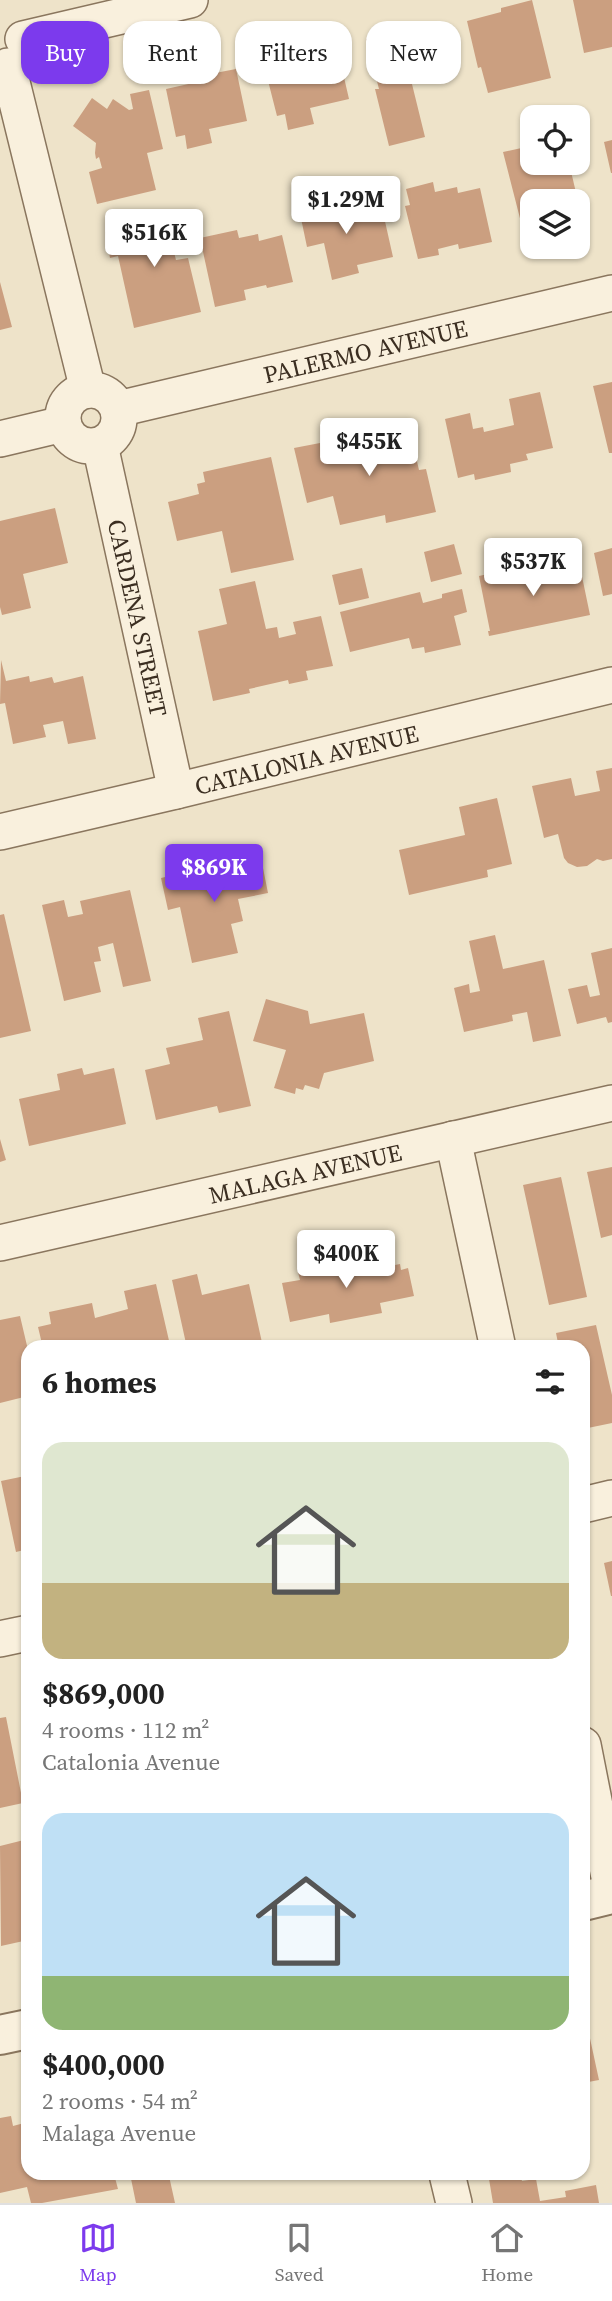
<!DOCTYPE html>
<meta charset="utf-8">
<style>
body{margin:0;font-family:"Source Serif 4",serif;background:#f6f6f6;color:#222;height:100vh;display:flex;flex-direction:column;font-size:26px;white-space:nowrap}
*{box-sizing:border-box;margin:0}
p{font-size:23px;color:#767676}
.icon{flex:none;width:38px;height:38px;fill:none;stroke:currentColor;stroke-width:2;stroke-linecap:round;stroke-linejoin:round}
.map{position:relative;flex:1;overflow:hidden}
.drawer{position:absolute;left:21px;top:1340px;width:569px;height:840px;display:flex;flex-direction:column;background:#fff;border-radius:21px;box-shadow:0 2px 5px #0004}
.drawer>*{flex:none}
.top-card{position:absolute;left:21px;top:21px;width:570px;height:63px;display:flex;gap:14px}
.fabs{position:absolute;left:520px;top:105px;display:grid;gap:14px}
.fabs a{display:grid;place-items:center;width:70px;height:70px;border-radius:14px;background:#fff;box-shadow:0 2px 5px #0004;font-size:35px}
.price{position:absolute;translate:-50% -60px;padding:0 16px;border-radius:7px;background:#fff;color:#222;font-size:23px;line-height:46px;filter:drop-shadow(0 2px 4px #0008)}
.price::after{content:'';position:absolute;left:50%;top:42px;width:21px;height:16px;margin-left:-10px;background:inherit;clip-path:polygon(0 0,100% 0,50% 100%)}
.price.on{background:#7c3aed;color:#fff}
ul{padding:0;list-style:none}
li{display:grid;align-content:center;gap:14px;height:371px;padding:0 21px}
li span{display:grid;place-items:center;height:217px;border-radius:21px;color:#555}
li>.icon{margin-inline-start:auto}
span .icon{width:126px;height:126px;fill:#fffc;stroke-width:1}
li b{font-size:30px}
h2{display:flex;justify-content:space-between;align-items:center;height:84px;padding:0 21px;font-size:30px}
.chip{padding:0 24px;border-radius:21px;background:#fff;box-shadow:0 2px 5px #0004;font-size:24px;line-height:63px}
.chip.on{background:#7c3aed;color:#fff}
.tab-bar{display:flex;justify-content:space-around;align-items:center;height:98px;border-top:2px solid #e0e0e0;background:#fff;font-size:19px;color:#767676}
.tab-bar a{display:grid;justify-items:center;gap:4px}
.tab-bar .on{color:#7c3aed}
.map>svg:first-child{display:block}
.building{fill:#cb9f80}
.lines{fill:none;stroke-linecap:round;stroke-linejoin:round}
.minor-casing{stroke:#8a765e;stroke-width:38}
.tertiary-casing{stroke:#8a765e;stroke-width:42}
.minor{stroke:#f9f0dd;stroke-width:35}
.tertiary{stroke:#f9f0dd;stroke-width:38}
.labels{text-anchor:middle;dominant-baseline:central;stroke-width:6;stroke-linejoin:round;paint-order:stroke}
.street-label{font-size:24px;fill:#3b2e21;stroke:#f5edd9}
</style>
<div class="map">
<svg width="612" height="2203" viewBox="0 0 612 2203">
<rect width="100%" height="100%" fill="#eee3c9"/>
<path class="building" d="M532,0L551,78L488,93L481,67L478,68L467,21L501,12V8Z
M573,0H612V47L584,53Z
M436,24L448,71L411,80L425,137L389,146L375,89H379L366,39L385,34L387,42L411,36L410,30Z
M337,47L349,99L310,108L314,124L288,130L285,114L277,116L264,65L283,60L284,64L309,58L308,55Z
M236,69L247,121L209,129L212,143L187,149L185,135L176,137L166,89L211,79L210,74Z
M149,90L163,149L147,153L156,190L97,204L89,172L102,168L99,157L96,159L95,153L96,143L73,126L92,98L107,109L113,99L129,110L133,109L130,94Z
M612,140V173H611L604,142Z
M526,147L528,155H532V163H569L578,201H532V228L523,230L503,152Z
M433,182L435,192L457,187L458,193L480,188L492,242L459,249L458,244L438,249L439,255L418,259L405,206L410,205L406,189Z
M320,199L322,208L343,203L346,216L382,208L393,257L357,265L359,273L332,280L324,243L307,247L298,204Z
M578,203L582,219L578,220Z
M174,211L182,245L173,248L176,260L188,258L201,312L134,328L118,256L110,258L105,232L112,231L110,226Z
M237,230L239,238L258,234L259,241L282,235L293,282L267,288L266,285L244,290L246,300L215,307L200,238Z
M0,282L12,327L0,330Z
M612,382V453H609L593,386Z
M540,392L553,448L526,454L528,460L510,464L511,472L475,480L474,474L458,478L445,419L470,413L473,429L483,427L484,432L514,425L509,399Z
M408,423L419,470L426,469L436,512L386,523L385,515L340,525L333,496L307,503L294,448L320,443L323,458L338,455L335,444L357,439L359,450L375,447L372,431Z
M271,457L294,560L231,573L222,531L177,541L168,502L199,494L197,484L205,482L203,472Z
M55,508L68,563L23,574L31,608L2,615L0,607V521Z
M454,544L462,574L431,582L424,552Z
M612,548V594L603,596L594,553Z
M579,562L590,615L489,636L488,631H490L479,576L533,564L537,582L554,578L558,575L556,567Z
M362,568L369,598L339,605L332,575Z
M255,581L266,629L277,627L279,638L296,634L293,622L321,616L333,666L306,671L308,680L289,684L288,680L249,689L250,693L213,701L198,631L227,624L219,589Z
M462,589L467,612L454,616L461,645L425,653L424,647L412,649L409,638L350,652L340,612L420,592L423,603L442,598V594Z
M1,660L6,681L29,676L30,682L52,677L54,683L83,676L96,739L68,744L63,721L43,725L46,737L13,744L5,703L0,704Z
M612,768V859L603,861L597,859L587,866L577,867L568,863L564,858L558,834L544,838L532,786L571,778L575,796L600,791L596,771Z
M497,798L512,864L487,870L488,877L409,895L399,850L465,835L459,807Z
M261,858L268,893L238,899L243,921L231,924L238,953L192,963L180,907L168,910L161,878L234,861L235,864Z
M130,890L151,981L123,987L113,943L98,947L101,961L94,962L101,992L64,1001L42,905L64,900L68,917L83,914L80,901Z
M4,914L31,1031L0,1038V915Z
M495,935L503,969L544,960L561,1036L533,1042L527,1012L512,1015L513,1021L464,1032L454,988L469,984L470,993L480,991L469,941Z
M612,948V1022L608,1023L606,1017L577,1024L568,989L587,985L590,997L600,995L591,953Z
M266,999L308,1011L310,1024L364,1013L374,1061L324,1073L319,1089L305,1085L303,1090L296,1088L295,1094L274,1088L286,1050L253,1041Z
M229,1011L251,1106L219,1113L217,1106L156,1120L145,1070L170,1064L166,1048L203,1040L198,1018Z
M82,1068L84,1075L114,1068L126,1124L29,1146L19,1099L60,1090L57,1074Z
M0,1139L6,1160L0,1162Z
M612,1167V1235L601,1238L587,1172Z
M561,1177L587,1297L549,1305L523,1185Z
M376,1252L380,1268L400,1264L401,1270L408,1268L414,1296L380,1303L382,1313L330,1323L329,1314L290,1322L282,1283L300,1280L298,1272L352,1262L351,1257Z
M197,1274L202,1295L249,1284L263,1347L187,1348L172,1280Z
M156,1284L170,1345L160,1348H43L38,1327L51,1324L49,1312L92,1303L95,1318L128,1309L124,1291Z
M20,1316L28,1350V1396L0,1403V1320Z
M596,1325L612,1395V1423L583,1429V1348H559L556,1333Z
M25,1476L28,1489V1549L16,1552L1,1481Z
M612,1561V1596H611L604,1563Z
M6,1717L23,1803L0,1808V1718Z
M28,1839V1893L23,1894L28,1917V1940L1,1946L0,1846Z
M583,2006L599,2080L583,2083Z
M11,2116L13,2126L28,2122V2174H114L118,2189L42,2203H31L27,2187L0,2193V2118Z
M130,2174H173L169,2176L175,2203H136Z
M215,2174H239V2175L217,2180Z
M518,2174H520L522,2181L536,2179L540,2201L566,2197L565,2191L596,2185L599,2203H493L489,2179Z"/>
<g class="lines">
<g class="minor-casing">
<g id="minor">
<path d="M23,39L190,0"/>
<path d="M8,66L88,390"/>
<circle cx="91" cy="418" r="28"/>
<path id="s1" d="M118,409L612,293"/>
<path d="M0,439L63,424"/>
<path id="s2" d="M100,445L176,791"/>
<path id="s3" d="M0,832L176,791L612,685"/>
<path d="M453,1139L498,1348"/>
<path id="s4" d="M0,1243L612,1103"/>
<path d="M583,1505L612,1498"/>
<path d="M0,1639L28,1633"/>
<path d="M583,1745L612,1892"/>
<path d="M447,2174L454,2203"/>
</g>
</g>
<g class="tertiary-casing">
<path id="tertiary" d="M583,1901L612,1894
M0,2035L28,2029"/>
</g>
<use href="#minor" class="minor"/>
<use href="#tertiary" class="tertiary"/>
</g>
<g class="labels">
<g class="street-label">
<text stroke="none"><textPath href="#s1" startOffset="254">PALERMO AVENUE</textPath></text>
<text stroke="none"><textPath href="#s2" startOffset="177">CARDENA STREET</textPath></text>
<text stroke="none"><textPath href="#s3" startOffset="315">CATALONIA AVENUE</textPath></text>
<text stroke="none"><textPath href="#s4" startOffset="313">MALAGA AVENUE</textPath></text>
</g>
</g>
</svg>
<div class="fabs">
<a><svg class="icon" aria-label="locate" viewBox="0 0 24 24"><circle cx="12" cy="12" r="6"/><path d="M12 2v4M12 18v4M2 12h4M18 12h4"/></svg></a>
<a><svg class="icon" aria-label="layers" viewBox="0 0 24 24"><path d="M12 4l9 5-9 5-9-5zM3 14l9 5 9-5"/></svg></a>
</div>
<b class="price" style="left:346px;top:236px">$1.29M</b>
<b class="price" style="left:154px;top:269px">$516K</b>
<b class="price" style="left:369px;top:478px">$455K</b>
<b class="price" style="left:533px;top:598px">$537K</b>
<b class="price on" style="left:214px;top:904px">$869K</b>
<b class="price" style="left:346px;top:1290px">$400K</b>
<div class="top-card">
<a class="chip on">Buy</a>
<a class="chip">Rent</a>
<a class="chip">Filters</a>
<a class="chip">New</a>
</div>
<section class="drawer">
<h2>6 homes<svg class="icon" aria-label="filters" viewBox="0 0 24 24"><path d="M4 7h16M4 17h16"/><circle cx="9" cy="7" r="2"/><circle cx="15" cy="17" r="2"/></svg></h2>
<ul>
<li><span style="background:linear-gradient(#dfe7d0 65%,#c2b280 0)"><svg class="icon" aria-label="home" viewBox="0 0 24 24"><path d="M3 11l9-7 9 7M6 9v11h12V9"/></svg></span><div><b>$869,000</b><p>4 rooms · 112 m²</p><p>Catalonia Avenue</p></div></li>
<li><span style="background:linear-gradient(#bfe0f5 75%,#8fb573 0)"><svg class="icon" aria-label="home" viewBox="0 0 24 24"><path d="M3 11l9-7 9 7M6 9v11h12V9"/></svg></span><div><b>$400,000</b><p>2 rooms · 54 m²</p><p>Malaga Avenue</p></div></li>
</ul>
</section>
</div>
<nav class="tab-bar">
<a class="on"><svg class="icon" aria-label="map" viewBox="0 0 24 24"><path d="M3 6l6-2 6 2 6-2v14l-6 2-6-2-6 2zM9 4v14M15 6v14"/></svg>Map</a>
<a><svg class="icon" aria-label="saved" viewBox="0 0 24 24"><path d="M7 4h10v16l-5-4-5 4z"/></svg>Saved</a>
<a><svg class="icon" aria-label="home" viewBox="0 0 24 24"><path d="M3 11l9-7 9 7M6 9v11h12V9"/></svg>Home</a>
</nav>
